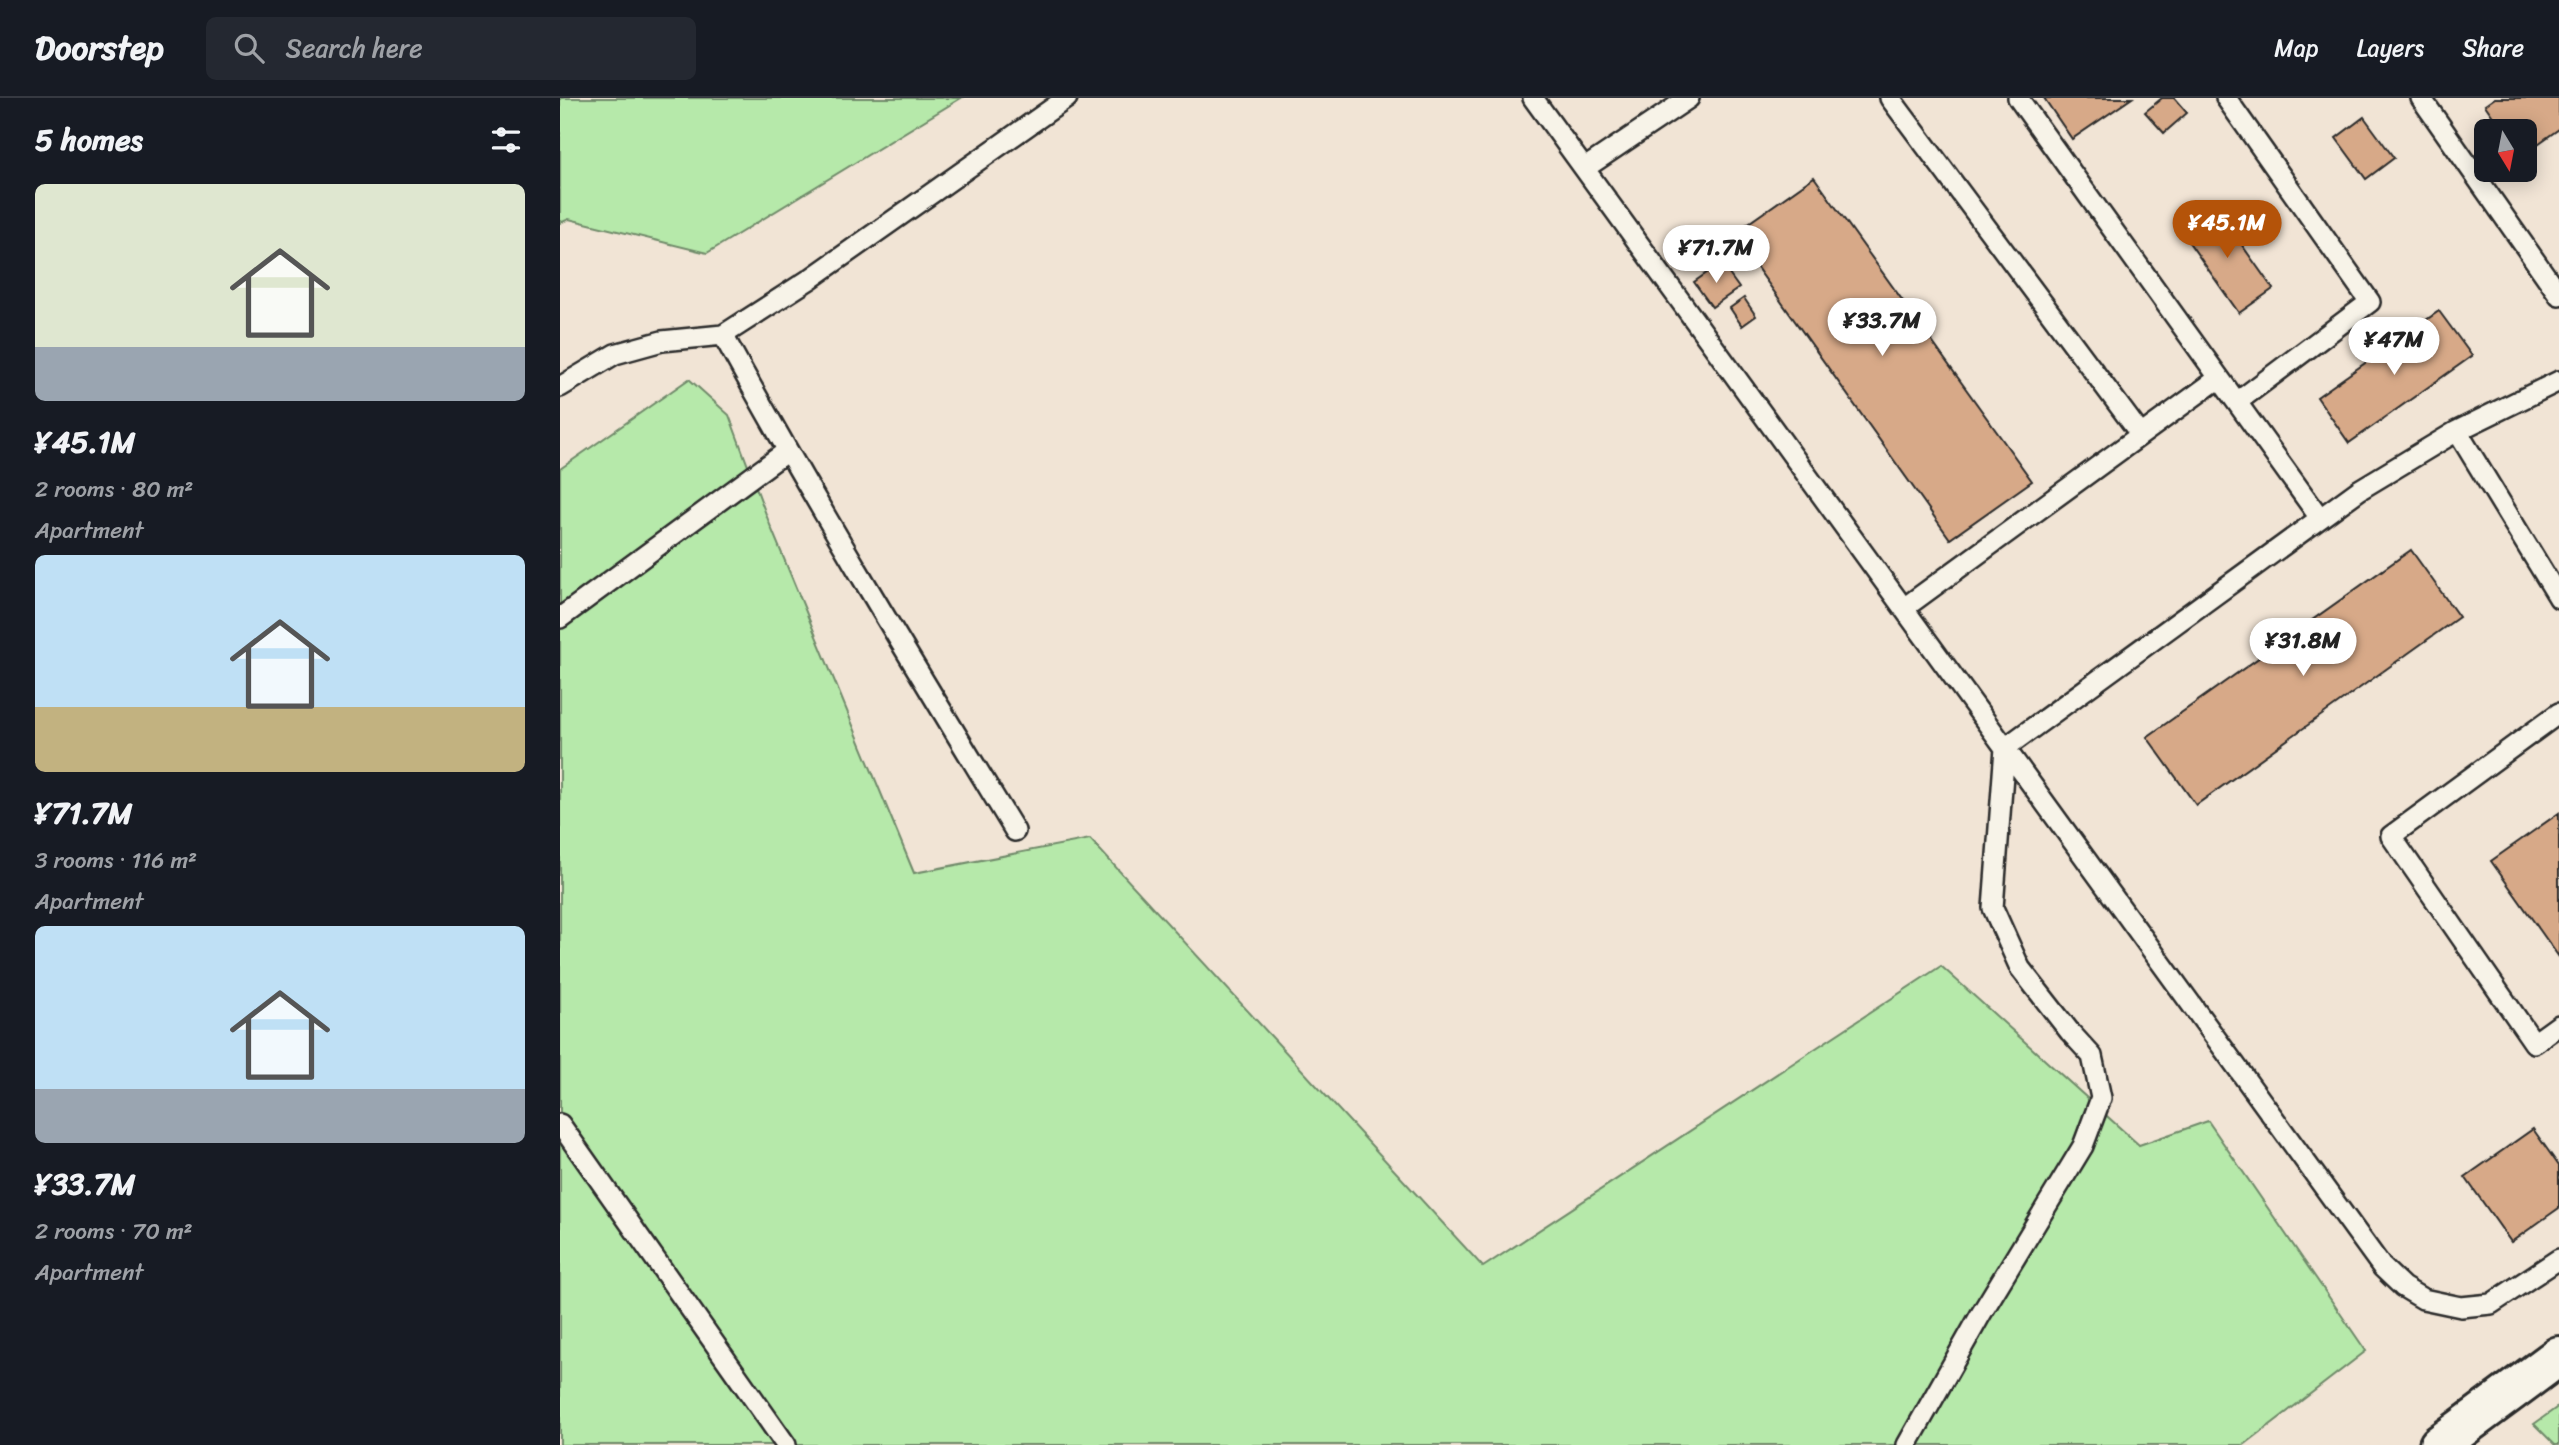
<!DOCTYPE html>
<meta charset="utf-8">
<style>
body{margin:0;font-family:Sriracha,sans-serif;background:#242831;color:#f1f3f6;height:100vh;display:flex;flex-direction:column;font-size:26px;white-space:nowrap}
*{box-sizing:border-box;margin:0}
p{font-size:23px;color:#9ea1a6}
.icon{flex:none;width:38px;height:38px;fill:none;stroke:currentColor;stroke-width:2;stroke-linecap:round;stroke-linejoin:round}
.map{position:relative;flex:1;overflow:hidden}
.panel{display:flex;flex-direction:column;background:#171b24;width:560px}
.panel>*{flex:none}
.needle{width:46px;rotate:170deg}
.buttons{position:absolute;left:1914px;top:21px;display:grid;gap:14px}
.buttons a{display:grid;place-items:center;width:63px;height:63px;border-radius:10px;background:#171b24;box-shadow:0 4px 18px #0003;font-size:35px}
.price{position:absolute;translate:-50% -60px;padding:0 16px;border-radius:24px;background:#fff;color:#222;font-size:23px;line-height:46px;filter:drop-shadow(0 2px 4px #0008)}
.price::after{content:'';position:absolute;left:50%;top:42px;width:21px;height:16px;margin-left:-10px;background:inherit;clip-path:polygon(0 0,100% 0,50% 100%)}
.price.selected{background:#b45309;color:#fff}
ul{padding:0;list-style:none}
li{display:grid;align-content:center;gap:14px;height:371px;padding:0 35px}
li span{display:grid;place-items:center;height:217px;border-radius:10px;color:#555}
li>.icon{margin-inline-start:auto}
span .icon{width:126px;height:126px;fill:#fffc;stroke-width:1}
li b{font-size:30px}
h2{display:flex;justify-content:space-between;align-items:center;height:84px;padding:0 35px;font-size:30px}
header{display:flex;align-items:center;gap:42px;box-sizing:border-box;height:98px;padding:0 35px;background:#171b24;border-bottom:2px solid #363941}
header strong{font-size:33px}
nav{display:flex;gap:38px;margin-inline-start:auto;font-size:24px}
.search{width:490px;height:63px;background:#242831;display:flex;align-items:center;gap:18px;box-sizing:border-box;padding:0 24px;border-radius:10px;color:#9ea1a6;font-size:26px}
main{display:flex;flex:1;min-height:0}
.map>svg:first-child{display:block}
.green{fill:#b6e9aa;stroke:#708a6a;stroke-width:2}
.building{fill:#d7a988;stroke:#2b2b2b;stroke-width:2}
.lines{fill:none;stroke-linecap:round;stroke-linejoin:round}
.service-casing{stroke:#2b2b2b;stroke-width:24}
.secondary-casing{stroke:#2b2b2b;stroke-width:44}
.service{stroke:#f7f3e8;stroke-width:19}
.secondary{stroke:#f7f3e8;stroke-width:38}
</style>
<header>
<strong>Doorstep</strong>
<div class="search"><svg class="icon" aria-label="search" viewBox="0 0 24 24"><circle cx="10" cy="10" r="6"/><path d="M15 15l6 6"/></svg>Search here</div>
<nav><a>Map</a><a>Layers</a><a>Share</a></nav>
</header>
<main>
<section class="panel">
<h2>5 homes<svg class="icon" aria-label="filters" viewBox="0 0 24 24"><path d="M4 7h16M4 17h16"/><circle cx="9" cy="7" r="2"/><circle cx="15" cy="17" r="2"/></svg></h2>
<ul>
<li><span style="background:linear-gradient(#dfe7d0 75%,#9aa5b1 0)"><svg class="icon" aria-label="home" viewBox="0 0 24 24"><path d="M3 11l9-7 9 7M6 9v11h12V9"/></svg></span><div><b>¥45.1M</b><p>2 rooms · 80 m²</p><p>Apartment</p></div></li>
<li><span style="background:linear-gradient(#bfe0f5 70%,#c2b280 0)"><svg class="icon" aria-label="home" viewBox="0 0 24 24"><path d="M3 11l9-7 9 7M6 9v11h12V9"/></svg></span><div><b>¥71.7M</b><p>3 rooms · 116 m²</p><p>Apartment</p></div></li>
<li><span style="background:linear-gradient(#bfe0f5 75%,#9aa5b1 0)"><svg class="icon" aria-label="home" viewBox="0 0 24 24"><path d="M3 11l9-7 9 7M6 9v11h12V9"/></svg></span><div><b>¥33.7M</b><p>2 rooms · 70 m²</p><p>Apartment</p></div></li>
</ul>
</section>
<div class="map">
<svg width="1999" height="1347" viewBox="0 0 1999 1347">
<rect width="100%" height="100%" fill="#f1e4d5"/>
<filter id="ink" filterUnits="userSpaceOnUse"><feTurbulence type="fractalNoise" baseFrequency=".0143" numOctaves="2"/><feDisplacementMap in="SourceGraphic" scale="14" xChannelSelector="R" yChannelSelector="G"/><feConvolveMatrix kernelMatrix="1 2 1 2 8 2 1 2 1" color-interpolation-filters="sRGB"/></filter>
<g filter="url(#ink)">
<path class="green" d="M0,0H401L147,155L9,121L0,125Z
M129,281L169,317L210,427L354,775L530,741L923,1169L1381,868L1579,1047L1648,1023L1806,1253L1684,1347H0V371Z
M1999,1308V1347H1995L1974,1326Z"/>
<path class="building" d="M1484,0H1572L1512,41Z
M1602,0H1614L1627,15L1604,35L1585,14Z
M1935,0H1999V31L1965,55V33H1943L1925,7Z
M1804,19L1834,60L1806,81L1776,40Z
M1254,79L1472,383L1390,441L1173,136Z
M1655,109L1713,191L1679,215L1621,133Z
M1161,165L1179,190L1152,209L1134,184Z
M1184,200L1196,218L1182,228L1170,210Z
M1879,213L1912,258L1789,345L1757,299Z
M1851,452L1899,519L1636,707L1587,639Z
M1999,715V859L1931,763Z
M1973,1031L1999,1068V1110L1951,1144L1905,1079Z"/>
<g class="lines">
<g class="service-casing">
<path id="service" d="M973,0L1822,1169L1843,1189L1863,1201L1901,1209L1931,1206L1999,1161
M1330,0L1581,337
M1458,0L1760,420
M1666,0L1810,204L1677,304
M1861,0L1999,197
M1025,70L1129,0
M163,237C255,405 355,569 455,733
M0,289L55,256L102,243L163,237L250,181L507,0
M1897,333L1999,500
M1344,510L1659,280
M0,520L227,353
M1999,615L1831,738L1974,945L1999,927
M0,1026L226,1347
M1347,1347L1421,1216L1523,1048L1541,1000L1532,958L1510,934L1460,870L1433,810L1445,650L1799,392L1897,333L1999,283"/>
</g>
<g class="secondary-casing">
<path id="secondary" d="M1879,1347L1999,1258"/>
</g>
<use href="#service" class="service"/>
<use href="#secondary" class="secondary"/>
</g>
</g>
</svg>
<div class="buttons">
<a><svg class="needle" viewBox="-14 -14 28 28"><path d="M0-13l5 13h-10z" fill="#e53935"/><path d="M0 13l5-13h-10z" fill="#9ea1a6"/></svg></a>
</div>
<b class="price selected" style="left:1667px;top:162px">¥45.1M</b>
<b class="price" style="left:1156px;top:187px">¥71.7M</b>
<b class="price" style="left:1322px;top:260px">¥33.7M</b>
<b class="price" style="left:1834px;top:279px">¥47M</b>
<b class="price" style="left:1743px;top:580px">¥31.8M</b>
</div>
</main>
